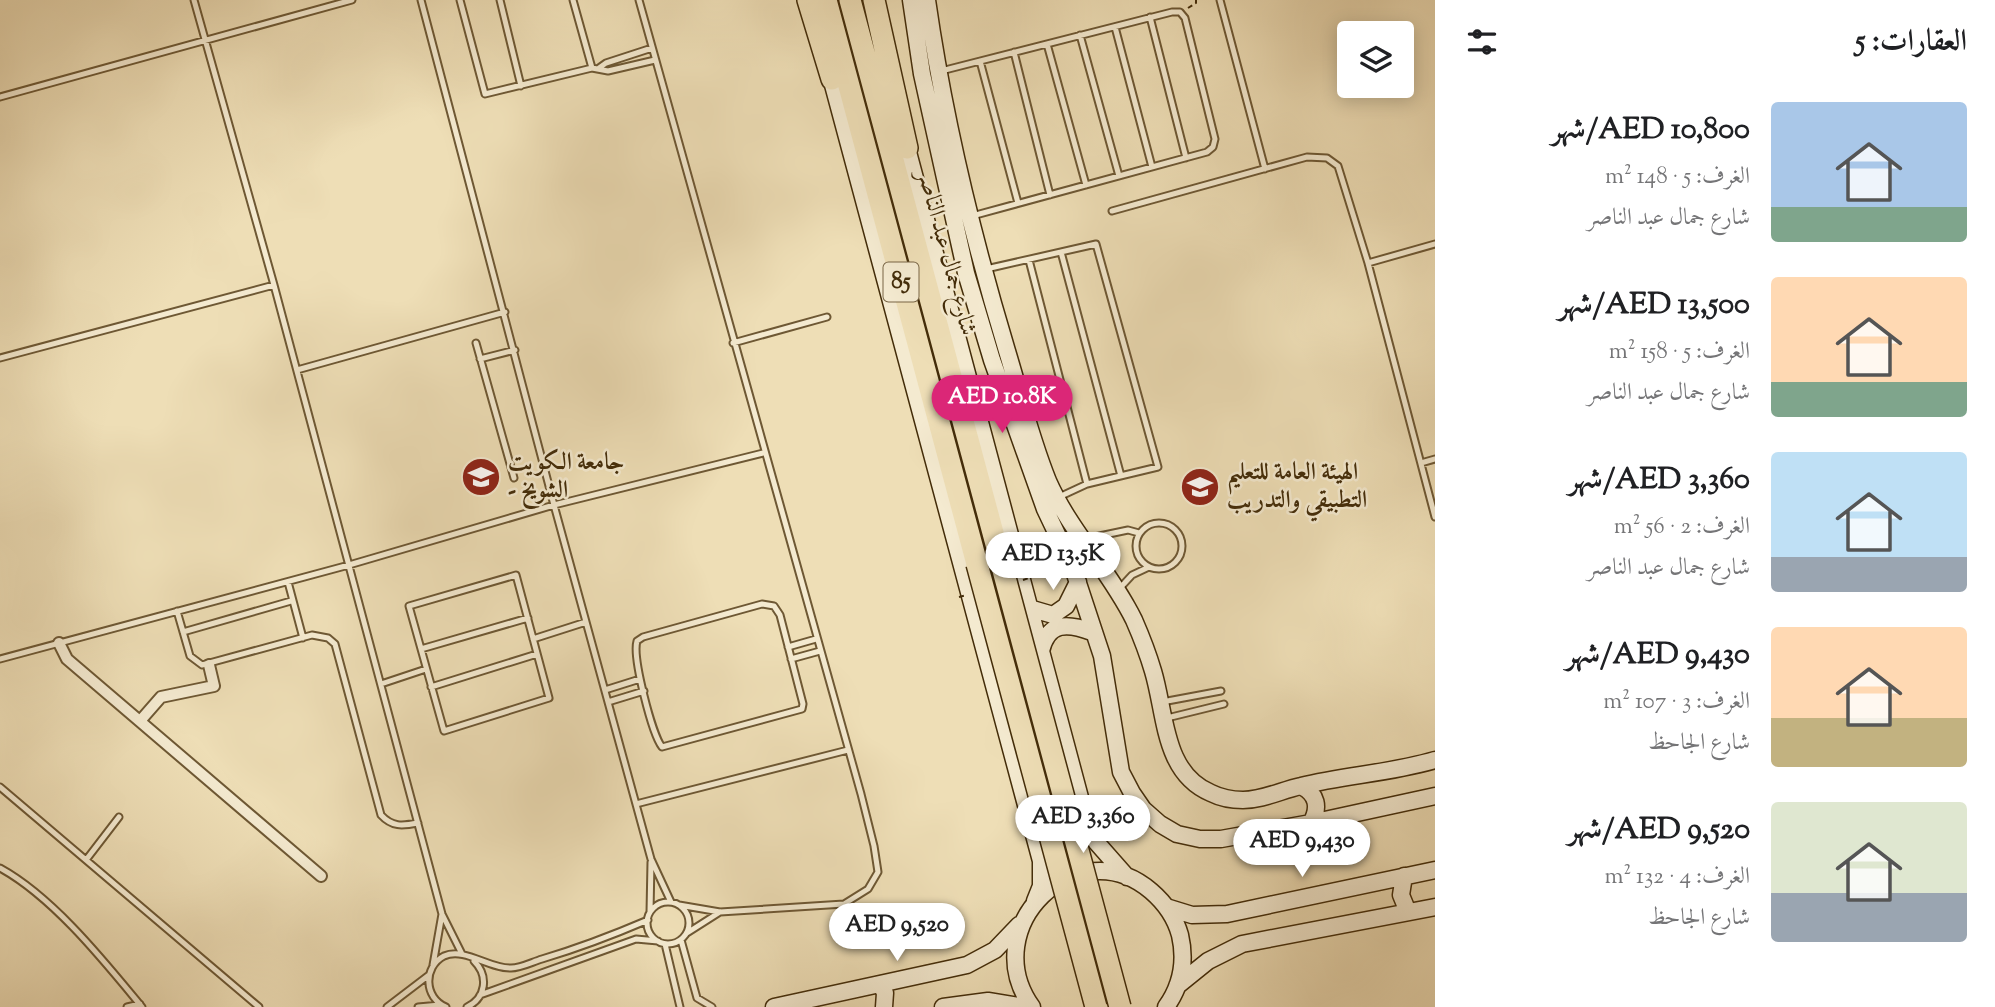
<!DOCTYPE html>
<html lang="ar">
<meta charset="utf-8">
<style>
body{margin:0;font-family:"Sorts Mill Goudy",Amiri,serif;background:#f6f6f6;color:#202124;direction:rtl;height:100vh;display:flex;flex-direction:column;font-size:26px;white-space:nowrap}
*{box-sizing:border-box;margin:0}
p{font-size:23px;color:#757577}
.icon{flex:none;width:38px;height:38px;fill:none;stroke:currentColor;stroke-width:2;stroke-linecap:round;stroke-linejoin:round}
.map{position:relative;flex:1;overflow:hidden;direction:ltr}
.drawer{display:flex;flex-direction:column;background:#fff;width:560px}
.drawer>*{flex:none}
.fabs{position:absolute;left:1337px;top:21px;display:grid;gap:14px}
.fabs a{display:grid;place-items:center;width:77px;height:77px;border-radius:7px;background:#fff;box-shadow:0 4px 18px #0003;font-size:35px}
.price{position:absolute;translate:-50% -60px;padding:0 16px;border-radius:24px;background:#fff;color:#222;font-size:23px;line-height:46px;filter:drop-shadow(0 2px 4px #0008)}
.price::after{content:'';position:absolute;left:50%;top:42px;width:21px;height:16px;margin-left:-10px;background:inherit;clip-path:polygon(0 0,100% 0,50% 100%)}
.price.current{background:#db2777;color:#fff}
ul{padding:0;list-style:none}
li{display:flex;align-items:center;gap:21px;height:175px;padding:0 28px}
li span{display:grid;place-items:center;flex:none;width:196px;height:140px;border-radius:7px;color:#555}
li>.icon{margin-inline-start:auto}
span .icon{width:84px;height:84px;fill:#fffc;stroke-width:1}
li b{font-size:30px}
h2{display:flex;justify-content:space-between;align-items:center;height:84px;padding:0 28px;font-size:30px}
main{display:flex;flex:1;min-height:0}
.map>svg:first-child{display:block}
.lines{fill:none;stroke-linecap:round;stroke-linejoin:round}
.lane-casing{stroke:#6e5834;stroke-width:9}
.street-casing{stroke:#6e5834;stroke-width:14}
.secondary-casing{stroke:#432c09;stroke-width:19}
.highway-casing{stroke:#432c09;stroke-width:24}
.path{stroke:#432c09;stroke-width:2;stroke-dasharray:5 3.5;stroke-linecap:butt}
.lane{stroke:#f4ead0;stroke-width:5}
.street{stroke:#f4ead0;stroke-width:10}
.secondary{stroke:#f4ead0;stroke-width:16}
.highway{stroke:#eedeb6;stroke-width:21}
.highway-bridge-casing{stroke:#432c09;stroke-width:24;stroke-linecap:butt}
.path-bridge{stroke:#432c09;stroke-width:2;stroke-dasharray:5 3.5;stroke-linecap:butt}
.highway-bridge{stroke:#eedeb6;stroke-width:21}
.labels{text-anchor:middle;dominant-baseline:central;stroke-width:5;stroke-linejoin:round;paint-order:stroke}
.shield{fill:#f4ead0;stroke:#786545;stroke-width:2}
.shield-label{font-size:23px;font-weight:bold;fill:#432c09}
.street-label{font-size:24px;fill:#432c09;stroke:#f4ead0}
.poi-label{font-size:24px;font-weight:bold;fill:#432c09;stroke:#f4ead0;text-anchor:start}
</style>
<main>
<section class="drawer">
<h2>العقارات: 5<svg class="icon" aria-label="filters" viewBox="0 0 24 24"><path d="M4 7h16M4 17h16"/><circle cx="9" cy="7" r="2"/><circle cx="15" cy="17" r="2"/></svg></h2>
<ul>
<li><span style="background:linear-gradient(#a9c7e8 75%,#7fa58c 0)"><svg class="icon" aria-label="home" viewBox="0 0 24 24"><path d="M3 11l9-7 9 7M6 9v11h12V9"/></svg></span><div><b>AED 10,800/شهر</b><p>الغرف: 5 · 148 m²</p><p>شارع جمال عبد الناصر</p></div></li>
<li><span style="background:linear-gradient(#ffd9b3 75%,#7fa58c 0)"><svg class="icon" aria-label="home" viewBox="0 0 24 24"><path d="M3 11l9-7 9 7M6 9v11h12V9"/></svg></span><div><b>AED 13,500/شهر</b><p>الغرف: 5 · 158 m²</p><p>شارع جمال عبد الناصر</p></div></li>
<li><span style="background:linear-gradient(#bfe0f5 75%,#9aa5b1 0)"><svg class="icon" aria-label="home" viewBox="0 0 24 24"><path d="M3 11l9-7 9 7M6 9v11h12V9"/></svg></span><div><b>AED 3,360/شهر</b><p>الغرف: 2 · 56 m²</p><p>شارع جمال عبد الناصر</p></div></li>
<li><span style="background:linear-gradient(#ffd9b3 65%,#c2b280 0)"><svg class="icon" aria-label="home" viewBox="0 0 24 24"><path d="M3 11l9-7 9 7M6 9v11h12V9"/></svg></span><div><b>AED 9,430/شهر</b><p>الغرف: 3 · 107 m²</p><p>شارع الجاحظ</p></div></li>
<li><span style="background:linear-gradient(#dfe7d0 65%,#9aa5b1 0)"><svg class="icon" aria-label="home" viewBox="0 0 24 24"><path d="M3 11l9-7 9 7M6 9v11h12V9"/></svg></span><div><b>AED 9,520/شهر</b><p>الغرف: 4 · 132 m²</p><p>شارع الجاحظ</p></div></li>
</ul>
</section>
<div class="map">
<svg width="1435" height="1007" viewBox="0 0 1435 1007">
<rect width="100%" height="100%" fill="#eedeb6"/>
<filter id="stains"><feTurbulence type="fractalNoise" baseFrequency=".00286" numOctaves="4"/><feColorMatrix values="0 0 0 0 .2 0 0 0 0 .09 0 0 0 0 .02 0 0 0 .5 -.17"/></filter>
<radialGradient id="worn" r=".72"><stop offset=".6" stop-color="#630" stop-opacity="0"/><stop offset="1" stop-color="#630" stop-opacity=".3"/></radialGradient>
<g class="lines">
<g class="lane-casing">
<path id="lane" d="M194,0L274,285L442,914L462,954
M421,0L554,505L651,859L671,902
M460,0L485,94L592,68L608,71L655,60
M500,0L521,86
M573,0L592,68
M639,0L861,794L874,846L878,872L868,889L844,904L720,912L679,905
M1220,0L1265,169
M1150,17L1186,158
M1115,27L1152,167
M1080,35L1119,176
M1047,44L1086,185
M1014,52L1050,195
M980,61L1018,203
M599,68L606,63L652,48
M941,71L1172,12H1180L1185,18L1215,139L1213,147L1207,152L972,216
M0,97L352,0
M1112,211L1307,157L1327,158L1338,166L1368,263L1435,517
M1061,252L1121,476
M1029,260L1087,484
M1368,263L1435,244
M986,269L1096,244L1158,467L1087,484L1059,497
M476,343L514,478
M733,343L827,317
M0,358L274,285
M480,359L515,350
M297,370L505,312
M1421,463L1435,459
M1136 546a23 23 0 1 1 46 0a23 23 0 1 1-46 0Z
M1085,539L1128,530L1139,533
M516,575L549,698L444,731L409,606Z
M288,582L303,638
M1120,588L1132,575L1149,567
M762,604L774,606L780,615L803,704L802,709L662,747C652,734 632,657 637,641L643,637Z
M177,611L190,656L202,665L312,635L328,638L335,644L381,815C392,827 402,826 418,823
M183,632L291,601
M533,639L586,622
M788,647L816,639
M421,649L528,618
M0,659L349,565L554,505L763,453
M791,659L820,651
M381,684L426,669
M431,687L537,654
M605,690L640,679
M608,702L644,691
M1162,702L1221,691
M1167,718L1224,704
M0,787L259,1007
M636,804L848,750
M86,860L119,817
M0,868C53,897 104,961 142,1007
M647 923a21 21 0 1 1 42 0a21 21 0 1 1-42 0Z
M650,912L651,862
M687,933L720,912
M681,940L697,998L712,1007
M665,944L680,1007
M433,965L442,914
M480,995L636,939L658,941
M127,1007L140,1004
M387,1007L429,975
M418,1007L440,1005
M446,1007C424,998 423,967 444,956C465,947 489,969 511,968C521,968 532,962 542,959C579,948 613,935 648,920
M467,1007C486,998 489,976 474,961"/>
</g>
<g class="street-casing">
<path id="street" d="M59,643L67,659L321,876
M140,721L161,697L214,686L209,665"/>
</g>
<g class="secondary-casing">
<path id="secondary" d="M911,0L922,74L966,273L992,360L1045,509L1073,568L1102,656L1121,772L1132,793L1143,809L1160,824L1177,834L1200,839H1221L1311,823L1435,796
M927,0C944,119 972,235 1007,351C1020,394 1031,439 1048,481C1070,531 1110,571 1134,620C1141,636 1148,654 1153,671C1166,714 1163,773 1211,793C1221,798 1232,800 1243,800C1263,800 1282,790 1301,786C1346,775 1391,773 1435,760
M829,70L1041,861V886L1035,901
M904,137L1090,835L1127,877
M1029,608L1053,615L1066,606L1078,582
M1041,651C1048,621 1068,623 1092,632
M1301,786C1317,794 1320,807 1311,823
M1404,876L1401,895L1408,912
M1166,907L1192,915L1227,914L1435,870
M881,985L885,993L884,1007
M1177,986L1208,961L1242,944L1435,907
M774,1007L967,965L995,950L1019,925
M943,1007L988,1001L1025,1007
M1032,1007C975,927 1077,828 1151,891C1165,903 1175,917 1180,935C1186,961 1181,986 1166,1007"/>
</g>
<g class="highway-casing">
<path id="highway" d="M808,0L832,79
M826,0L977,564
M850,0L1000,559
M874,0L907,148"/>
</g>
<path class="path" d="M1188,8L1196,3V0"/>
<use href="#lane" class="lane"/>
<use href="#street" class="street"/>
<use href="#secondary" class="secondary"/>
<use href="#highway" class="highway"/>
<g class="highway-bridge-casing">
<path id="highway-bridge" d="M1000,559L1120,1007
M977,564L1096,1007"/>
</g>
<path class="path-bridge" d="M1023,580L1032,577
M959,597L967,595"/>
<use href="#highway-bridge" class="highway-bridge"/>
</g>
<defs>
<g id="university-disc" transform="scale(2.0125)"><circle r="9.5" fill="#8f2418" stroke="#f4ead0"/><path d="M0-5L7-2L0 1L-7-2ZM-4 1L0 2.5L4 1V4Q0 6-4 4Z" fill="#fff"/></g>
</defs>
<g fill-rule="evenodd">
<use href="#university-disc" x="481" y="477"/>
<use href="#university-disc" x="1200" y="487"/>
</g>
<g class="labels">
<rect class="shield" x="883.5" y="262.5" width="35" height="39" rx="5"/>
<g class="shield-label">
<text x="901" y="282">85</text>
</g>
<g class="street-label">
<text transform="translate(946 253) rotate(75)">شارع جمال عبد الناصر</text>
</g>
<g class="poi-label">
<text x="508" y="463">جامعة الكويت<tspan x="508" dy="28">- الشويخ</tspan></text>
<text x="1227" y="473">الهيئة العامة للتعليم<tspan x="1227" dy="28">التطبيقي والتدريب</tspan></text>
</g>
</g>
<rect width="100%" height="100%" filter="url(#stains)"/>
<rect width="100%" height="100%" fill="url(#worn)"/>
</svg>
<div class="fabs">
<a><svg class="icon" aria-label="layers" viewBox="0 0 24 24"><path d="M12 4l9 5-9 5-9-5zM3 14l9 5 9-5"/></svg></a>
</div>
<b class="price current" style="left:1002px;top:435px">AED 10.8K</b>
<b class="price" style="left:1053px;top:592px">AED 13.5K</b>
<b class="price" style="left:1083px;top:855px">AED 3,360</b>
<b class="price" style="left:1302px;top:879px">AED 9,430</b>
<b class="price" style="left:897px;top:963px">AED 9,520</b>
</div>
</main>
